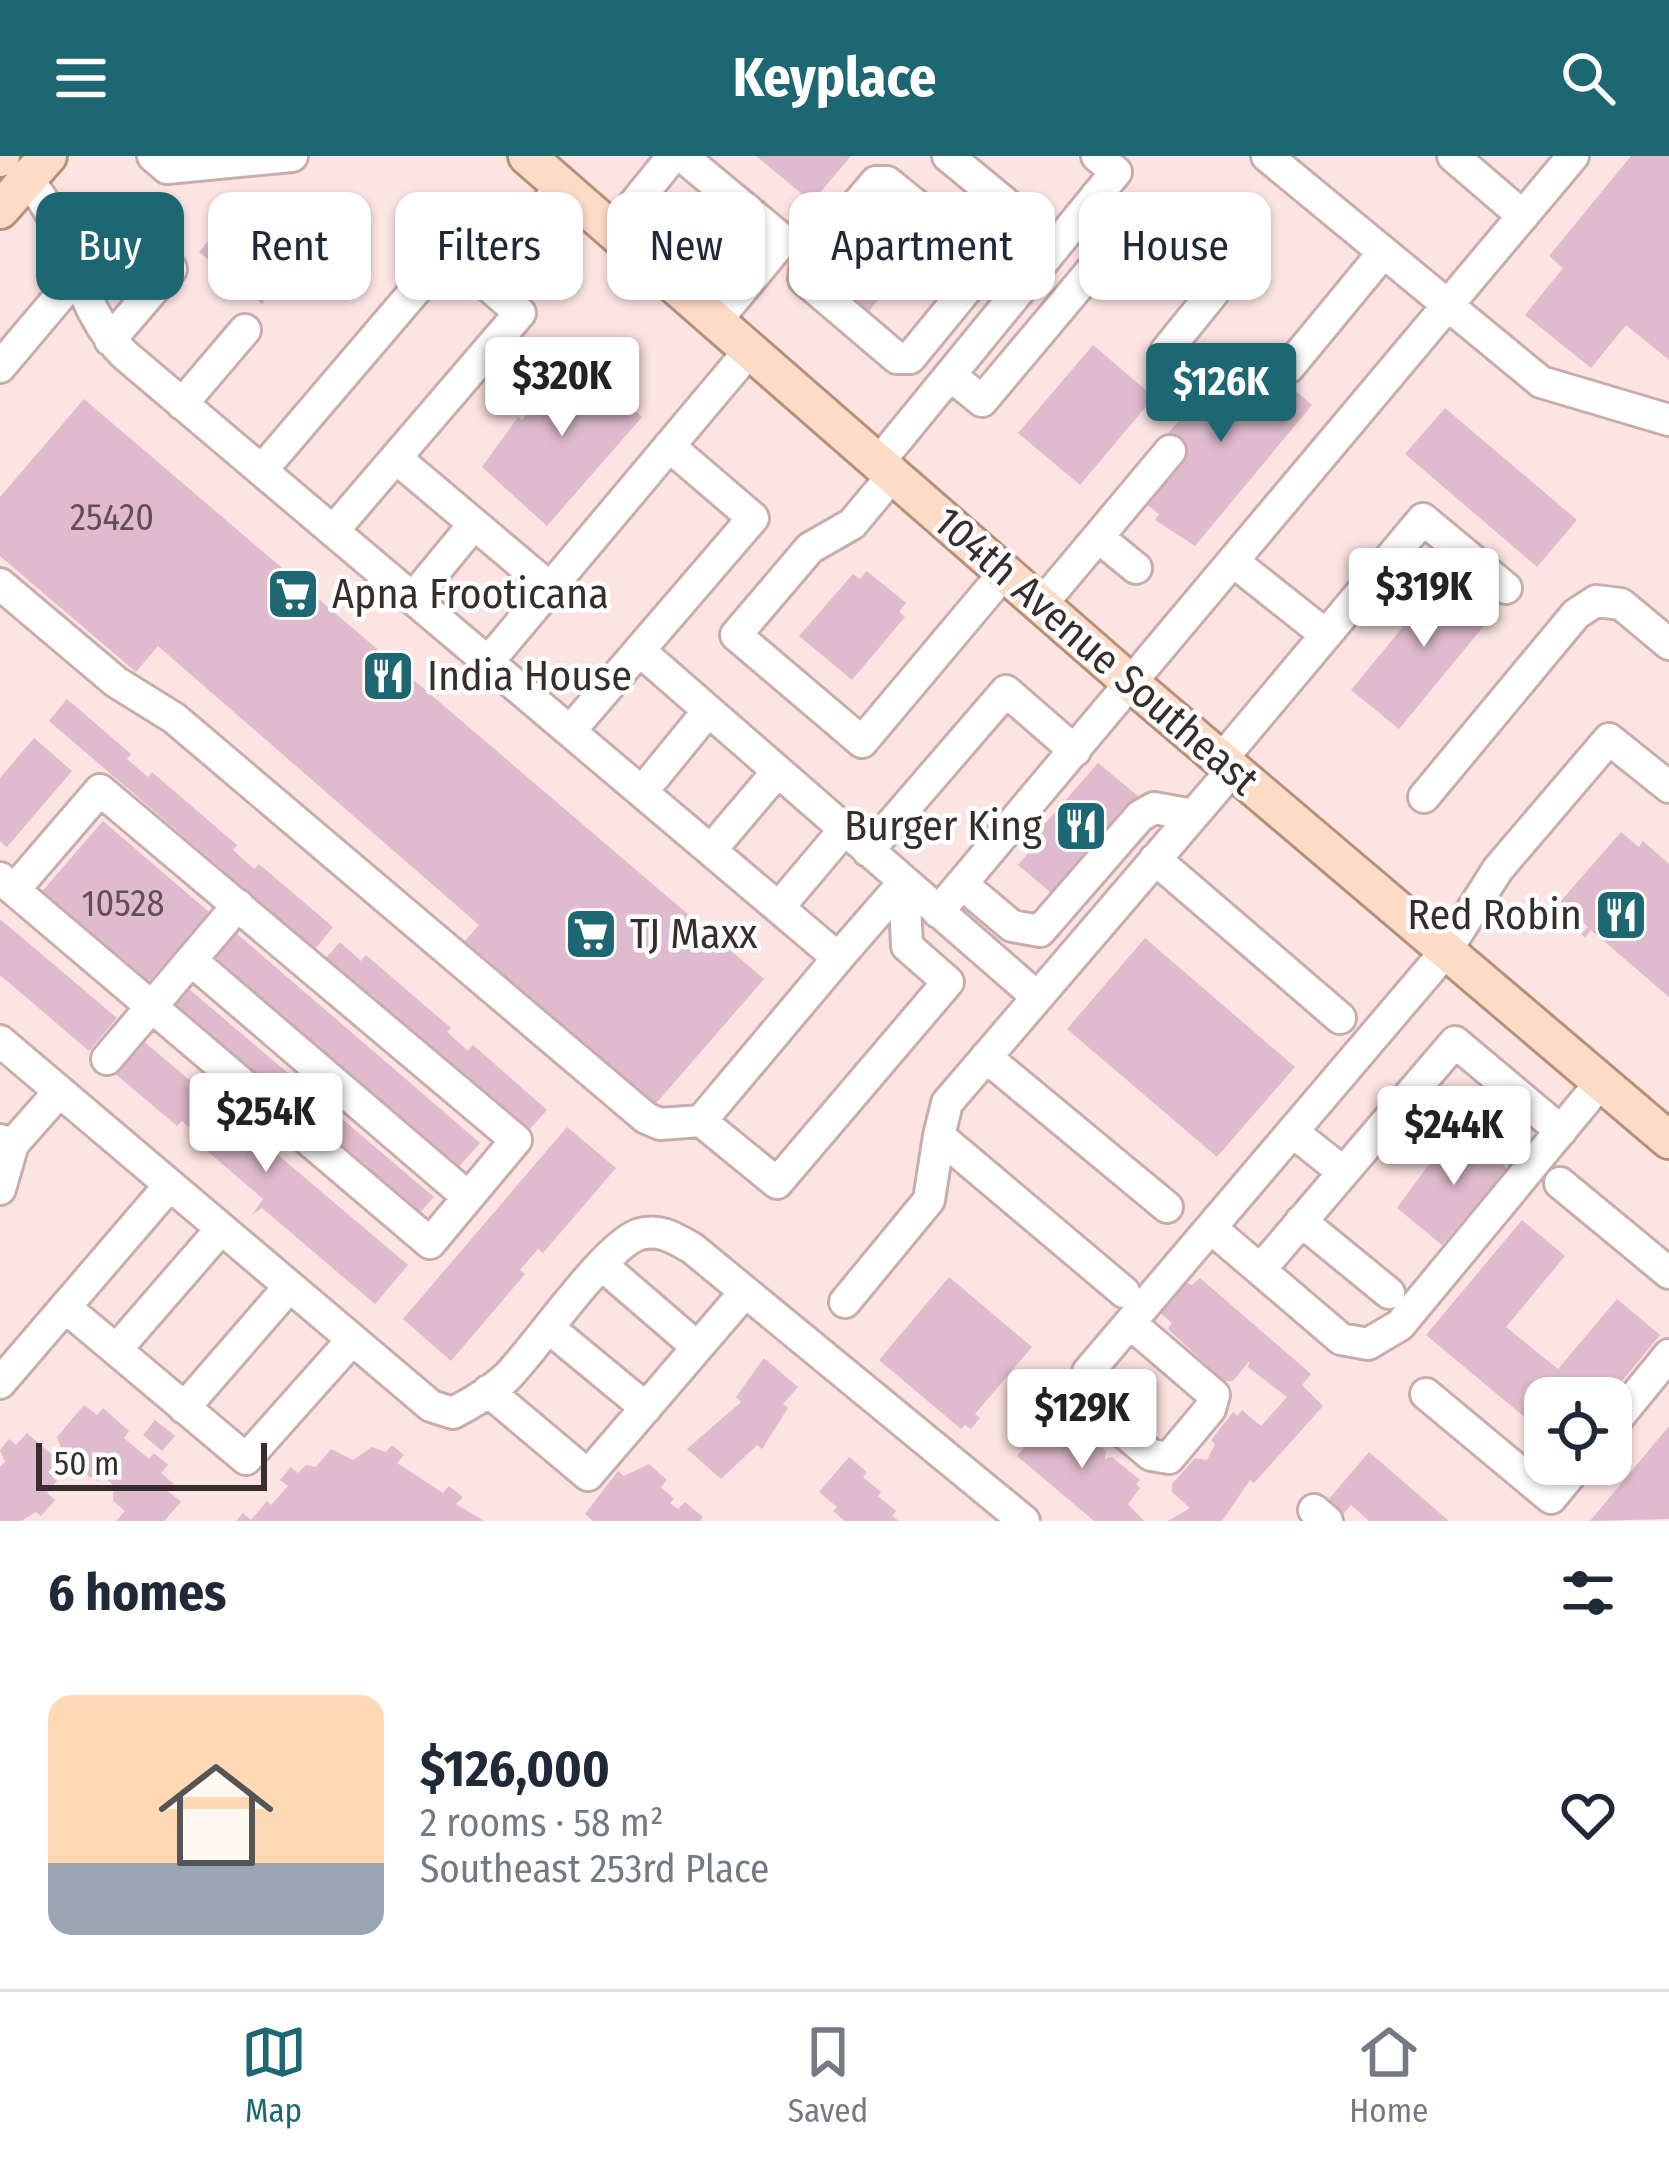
<!DOCTYPE html>
<meta charset="utf-8">
<style>
body{margin:0;font-family:"Fira Sans Condensed",sans-serif;background:#f6f6f7;color:#1f2937;height:100vh;display:flex;flex-direction:column;font-size:45px;white-space:nowrap}
*{box-sizing:border-box;margin:0}
p{font-size:39px;color:#747a83}
.icon{flex:none;width:66px;height:66px;fill:none;stroke:currentColor;stroke-width:2;stroke-linecap:round;stroke-linejoin:round}
.map{position:relative;height:1365px;overflow:hidden}
.panel{display:flex;flex-direction:column;background:#fff;flex:1}
.panel>*{flex:none}
.top-card{position:absolute;left:36px;top:36px;width:1599px;height:108px;display:flex;gap:24px}
.controls{position:absolute;left:1524px;top:1221px;display:grid;gap:24px}
.controls a{display:grid;place-items:center;width:108px;height:108px;border-radius:24px;background:#fff;box-shadow:0 3px 9px #0004;font-size:60px}
.scale{position:absolute;left:36px;bottom:30px;width:231px;box-sizing:border-box;padding-left:12px;border:6px solid #382d2d;border-top:0;font-size:33px;line-height:42px;white-space:nowrap;color:#382d2d;-webkit-text-stroke:9px #fff;paint-order:stroke}
.price{position:absolute;translate:-50% -102px;padding:0 27px;border-radius:12px;background:#fff;color:#222;font-size:39px;line-height:78px;filter:drop-shadow(0 3px 6px #0008)}
.price::after{content:'';position:absolute;left:50%;top:72px;width:36px;height:27px;margin-left:-18px;background:inherit;clip-path:polygon(0 0,100% 0,50% 100%)}
.price.selected{background:#1d6773;color:#fff}
ul{padding:0;list-style:none}
li{display:flex;align-items:center;gap:36px;height:300px;padding:0 48px}
li span{display:grid;place-items:center;flex:none;width:336px;height:240px;border-radius:24px;color:#555}
li>.icon{margin-inline-start:auto}
span .icon{width:144px;height:144px;fill:#fffc;stroke-width:1}
li b{font-size:51px}
h2{display:flex;justify-content:space-between;align-items:center;height:144px;padding:0 48px;font-size:51px}
.pill{padding:0 42px;border-radius:24px;background:#fff;box-shadow:0 3px 9px #0004;font-size:42px;line-height:108px}
.pill.selected{background:#1d6773;color:#fff}
header{display:flex;justify-content:space-between;align-items:center;height:156px;padding:0 48px;background:#1d6773;color:#fff;font-size:54px;font-weight:700}
.tabs{display:flex;justify-content:space-around;align-items:center;height:168px;border-top:3px solid #e0e1e3;background:#fff;font-size:33px;color:#747a83}
.tabs a{display:grid;justify-items:center;gap:6px}
.tabs .selected{color:#1d6773}
.map>svg:first-child{display:block}
.building{fill:#dfbbcd}
.lines{fill:none;stroke-linecap:round;stroke-linejoin:round}
.minor-casing{stroke:#c9adac;stroke-width:36}
.major-casing{stroke:#b79079;stroke-width:42}
.minor{stroke:#fff;stroke-width:30}
.major{stroke:#fddcc7;stroke-width:36}
.labels{text-anchor:middle;dominant-baseline:central;stroke-width:9;stroke-linejoin:round;paint-order:stroke}
.number-label{font-size:36px;fill:#625055}
.poi-label{font-size:42px;fill:#382d2d;stroke:#fff;text-anchor:start}
.street-label{font-size:42px;fill:#382d2d;stroke:#fff}
</style>
<header><svg class="icon" aria-label="menu" viewBox="0 0 24 24"><path d="M4 6h16M4 12h16M4 18h16"/></svg>Keyplace<svg class="icon" aria-label="search" viewBox="0 0 24 24"><circle cx="10" cy="10" r="6"/><path d="M15 15l6 6"/></svg></header>
<div class="map">
<svg width="1669" height="1365" viewBox="0 0 1669 1365">
<rect width="100%" height="100%" fill="#fce4e3"/>
<path class="building" d="M756,0H851L812,46Z
M1631,0H1669V204L1626,169L1591,212L1525,159L1563,112L1549,100Z
M883,43L913,68L907,74L925,89L865,160L815,119L874,47Z
M262,44L313,85L262,148L199,96L241,46Z
M1093,189L1154,241L1080,329L1018,277Z
M1242,189L1312,249L1195,390L1155,364L1159,358L1143,346L1165,281Z
M577,191L602,213L596,221L642,261L547,370L482,311L518,261L522,264L558,222L554,218Z
M84,243L764,823L653,951L463,787L479,769L158,490L136,516L0,400V341Z
M1445,252L1577,364L1537,411L1405,298Z
M867,415L906,447L899,456L905,461L852,524L799,480L853,418L860,423Z
M1449,415L1497,454L1399,573L1351,534Z
M67,543L131,598L127,603L148,621L152,616L237,689L233,694L254,713L259,708L333,771L315,793L49,565Z
M34,582L72,615L7,691L0,685V622Z
M1098,607L1138,640L1055,740L1018,709L1039,684L1034,680Z
M103,665L209,756L144,831L38,740Z
M1621,676L1639,691L1643,685L1669,708V841L1591,774L1585,782L1581,778L1588,771L1560,746Z
M0,763L117,862L89,895L0,819Z
M236,777L480,987L457,1013L213,804Z
M1145,782L1295,911L1217,1001L1067,873Z
M340,786L361,805L366,799L451,872L447,876L468,895L473,889L547,954L528,975L326,802Z
M189,833L434,1041L415,1062L170,855Z
M141,883L408,1109L375,1148L262,1052L252,1059L263,1043L199,988L203,983L182,965L177,970L113,916Z
M567,971L616,1012L543,1097L538,1093L520,1114L525,1118L451,1205L403,1163Z
M1469,974L1509,1015L1475,1066L1467,1060L1442,1089L1397,1052L1427,1011Z
M1522,1064L1565,1100L1506,1171L1558,1213L1617,1143L1660,1179L1608,1242H1545V1278L1426,1179Z
M949,1121L1032,1191L975,1258L980,1262L971,1273L965,1269L961,1273L879,1204Z
M1200,1122L1311,1218L1302,1229L1323,1250L1254,1327L1250,1324L1222,1365H1168L1190,1352L1172,1336V1328L1195,1302L1207,1304L1215,1288L1211,1284L1233,1256L1237,1260L1242,1254L1261,1270L1287,1241L1248,1211L1250,1204L1233,1225H1224L1168,1173L1172,1167L1159,1156L1185,1126L1192,1129Z
M764,1202L798,1231L783,1248L788,1252L762,1293L757,1289L721,1323L687,1293L741,1246L736,1241Z
M84,1249L97,1259L103,1252L129,1275L124,1282L149,1303L154,1297L168,1309L161,1317L174,1328L168,1335L181,1346L164,1365H116L125,1355L113,1345L114,1330L103,1320L98,1325L90,1321L63,1298L57,1281Z
M1056,1253L1071,1266L1068,1271L1075,1276L1078,1272L1106,1295L1105,1303L1112,1301L1140,1324L1136,1328L1140,1332L1128,1348L1144,1365H1094L1017,1300Z
M155,1264L175,1280L162,1295L143,1279Z
M1669,1270V1363L1590,1365Z
M27,1277L59,1305L52,1321L57,1325L47,1337L55,1344L41,1360L36,1356L21,1365H0V1311L5,1306L0,1294L9,1283L16,1289Z
M392,1289L404,1299L397,1307L443,1337L449,1330L463,1341L456,1348L484,1365H236L243,1357L251,1364L267,1345L271,1349L288,1330L280,1324L291,1311L298,1317L306,1309L316,1311L331,1293L353,1304L372,1291L386,1296Z
M1369,1296L1449,1365H1369L1351,1349L1338,1364L1322,1351Z
M849,1301L867,1316L863,1321L881,1336L878,1340L896,1355L892,1360L899,1365H845L833,1355L837,1351L819,1336Z
M649,1308L667,1324L661,1331L674,1343L670,1347L678,1353L685,1346L703,1361L700,1365H593L585,1358L618,1315L624,1320Z"/>
<g class="lines">
<g class="minor-casing">
<path id="minor" d="M153,0L167,12L292,0
M682,0L783,84L716,165
M948,0L1056,89
M1267,0L1541,226L1669,264
M1453,0L1523,60
M27,24C74,74 74,150 125,199L838,802L904,726
M1096,40L1213,137L1166,195
M613,74L673,0
M988,107L910,202H897L804,123L806,108L876,26H887L1020,133
M110,184L171,113
M0,211L76,121
M1289,211L1383,97
M950,219L982,245L1097,108
M182,248L245,174
M396,302L550,432
M878,307L1116,16L1097,0
M262,314L448,96L482,124
M893,319L852,368L810,392L736,479L862,586L1004,417
M333,375L520,157L482,124L562,30
M1098,381L1136,412
M1234,406L1326,479
M0,428L116,526L174,562L646,962L660,968L701,965L838,802
M413,442L474,368
M1041,449L1170,295
M640,495L1037,841
M488,506L750,194
M570,575L753,362L669,290
M1221,604L1423,363L1506,432
M642,636L708,555
M1424,641L1576,458L1596,445L1621,448L1669,488
M711,694L777,616
M868,695L1006,535L1075,595
M1155,703L1340,862
M0,722L430,1087L516,984L100,634L14,734
M962,728L1012,770L1040,775L1140,660L1154,652L1193,659
M779,751L844,674
M938,756L1573,0
M191,804L468,1041
M0,885L431,1250L453,1257C472,1247 491,1236 507,1221C536,1192 607,1087 640,1078C661,1073 674,1082 692,1092L1024,1365
M986,901L1167,1051
M107,903L238,749
M701,965L777,1027L948,826L907,790L904,726
M1293,976L1343,1016
M0,984L13,988L0,1033
M13,988L59,936
M1560,1027L1669,1117
M1301,1065L1389,1137
M1211,1072L1341,1183L1368,1188L1400,1169L1601,926
M603,1110L697,1191
M1260,1114L1455,886L1561,975
M1124,1136L939,980L947,947L1233,613
M845,1146L929,1044L939,980
M65,1151L246,1303L352,1184
M1130,1167L1214,1239L1210,1253L1169,1302L1151,1299L1087,1245L1088,1216L1446,795L1498,713L1609,583L1669,631
M549,1172L646,1252
M116,1194L221,1073
M0,1227L169,1030
M488,1235L588,1319L745,1136
M1426,1238L1551,1342L1579,1308
M184,1252L289,1131
M1611,1270L1669,1199
M1314,1354L1327,1365"/>
</g>
<g class="major-casing">
<path id="major" d="M527,0L1132,528L1669,984
M0,2L1,0
M0,54L48,0"/>
</g>
<use href="#minor" class="minor"/>
<use href="#major" class="major"/>
</g>
<defs>
<g id="supermarket-square" transform="scale(2.7)"><rect x="-9" y="-9" width="18" height="18" rx="4" fill="#1d6773" stroke="#fff"/><path d="M-6-5.5h2.5l.6 2H6L4.5 2H-2.5L-4.4-4H-6ZM-1.5 3.2a1.3 1.3 0 1 0 .1 0ZM3 3.2a1.3 1.3 0 1 0 .1 0Z" fill="#fff"/></g>
<g id="restaurant-square" transform="scale(2.7)"><rect x="-9" y="-9" width="18" height="18" rx="4" fill="#1d6773" stroke="#fff"/><path d="M-5-6h1v4h1v-4h1v4h1v-4h1v5L-1.5 .5V6h-2V.5L-5-1ZM5-6V6H3V1.5H1.5Q1.5-4 5-6Z" fill="#fff"/></g>
</defs>
<g fill-rule="evenodd">
<use href="#supermarket-square" x="293" y="438"/>
<use href="#restaurant-square" x="388" y="520"/>
<use href="#restaurant-square" x="1081" y="670"/>
<use href="#restaurant-square" x="1621" y="759"/>
<use href="#supermarket-square" x="591" y="778"/>
</g>
<g class="labels">
<g class="number-label">
<text x="112" y="362">25420</text>
<text x="123" y="748">10528</text>
</g>
<g class="poi-label">
<text x="332" y="438">Apna Frooticana</text>
<text x="427" y="520">India House</text>
<text x="1042" y="670" text-anchor="end">Burger King</text>
<text x="1582" y="759" text-anchor="end">Red Robin</text>
<text x="630" y="778">TJ Maxx</text>
</g>
<g class="street-label">
<text transform="translate(1096 495) rotate(41)">104th Avenue Southeast</text>
</g>
</g>
</svg>
<div class="controls">
<a><svg class="icon" aria-label="locate" viewBox="0 0 24 24"><circle cx="12" cy="12" r="6"/><path d="M12 2v4M12 18v4M2 12h4M18 12h4"/></svg></a>
</div>
<div class="scale">50 m</div>
<b class="price" style="left:562px;top:283px">$320K</b>
<b class="price selected" style="left:1221px;top:289px">$126K</b>
<b class="price" style="left:1424px;top:494px">$319K</b>
<b class="price" style="left:266px;top:1019px">$254K</b>
<b class="price" style="left:1454px;top:1032px">$244K</b>
<b class="price" style="left:1082px;top:1315px">$129K</b>
<div class="top-card">
<a class="pill selected">Buy</a>
<a class="pill">Rent</a>
<a class="pill">Filters</a>
<a class="pill">New</a>
<a class="pill">Apartment</a>
<a class="pill">House</a>
</div>
</div>
<section class="panel">
<h2>6 homes<svg class="icon" aria-label="filters" viewBox="0 0 24 24"><path d="M4 7h16M4 17h16"/><circle cx="9" cy="7" r="2"/><circle cx="15" cy="17" r="2"/></svg></h2>
<ul>
<li><span style="background:linear-gradient(#ffd9b3 70%,#9aa5b1 0)"><svg class="icon" aria-label="home" viewBox="0 0 24 24"><path d="M3 11l9-7 9 7M6 9v11h12V9"/></svg></span><div><b>$126,000</b><p>2 rooms · 58 m²</p><p>Southeast 253rd Place</p></div><svg class="icon" aria-label="heart" viewBox="0 0 24 24"><path d="M12 20l-8-8c-3-5 5-10 8-4 3-6 11-1 8 4z"/></svg></li>
</ul>
</section>
<nav class="tabs">
<a class="selected"><svg class="icon" aria-label="map" viewBox="0 0 24 24"><path d="M3 6l6-2 6 2 6-2v14l-6 2-6-2-6 2zM9 4v14M15 6v14"/></svg>Map</a>
<a><svg class="icon" aria-label="saved" viewBox="0 0 24 24"><path d="M7 4h10v16l-5-4-5 4z"/></svg>Saved</a>
<a><svg class="icon" aria-label="home" viewBox="0 0 24 24"><path d="M3 11l9-7 9 7M6 9v11h12V9"/></svg>Home</a>
</nav>
